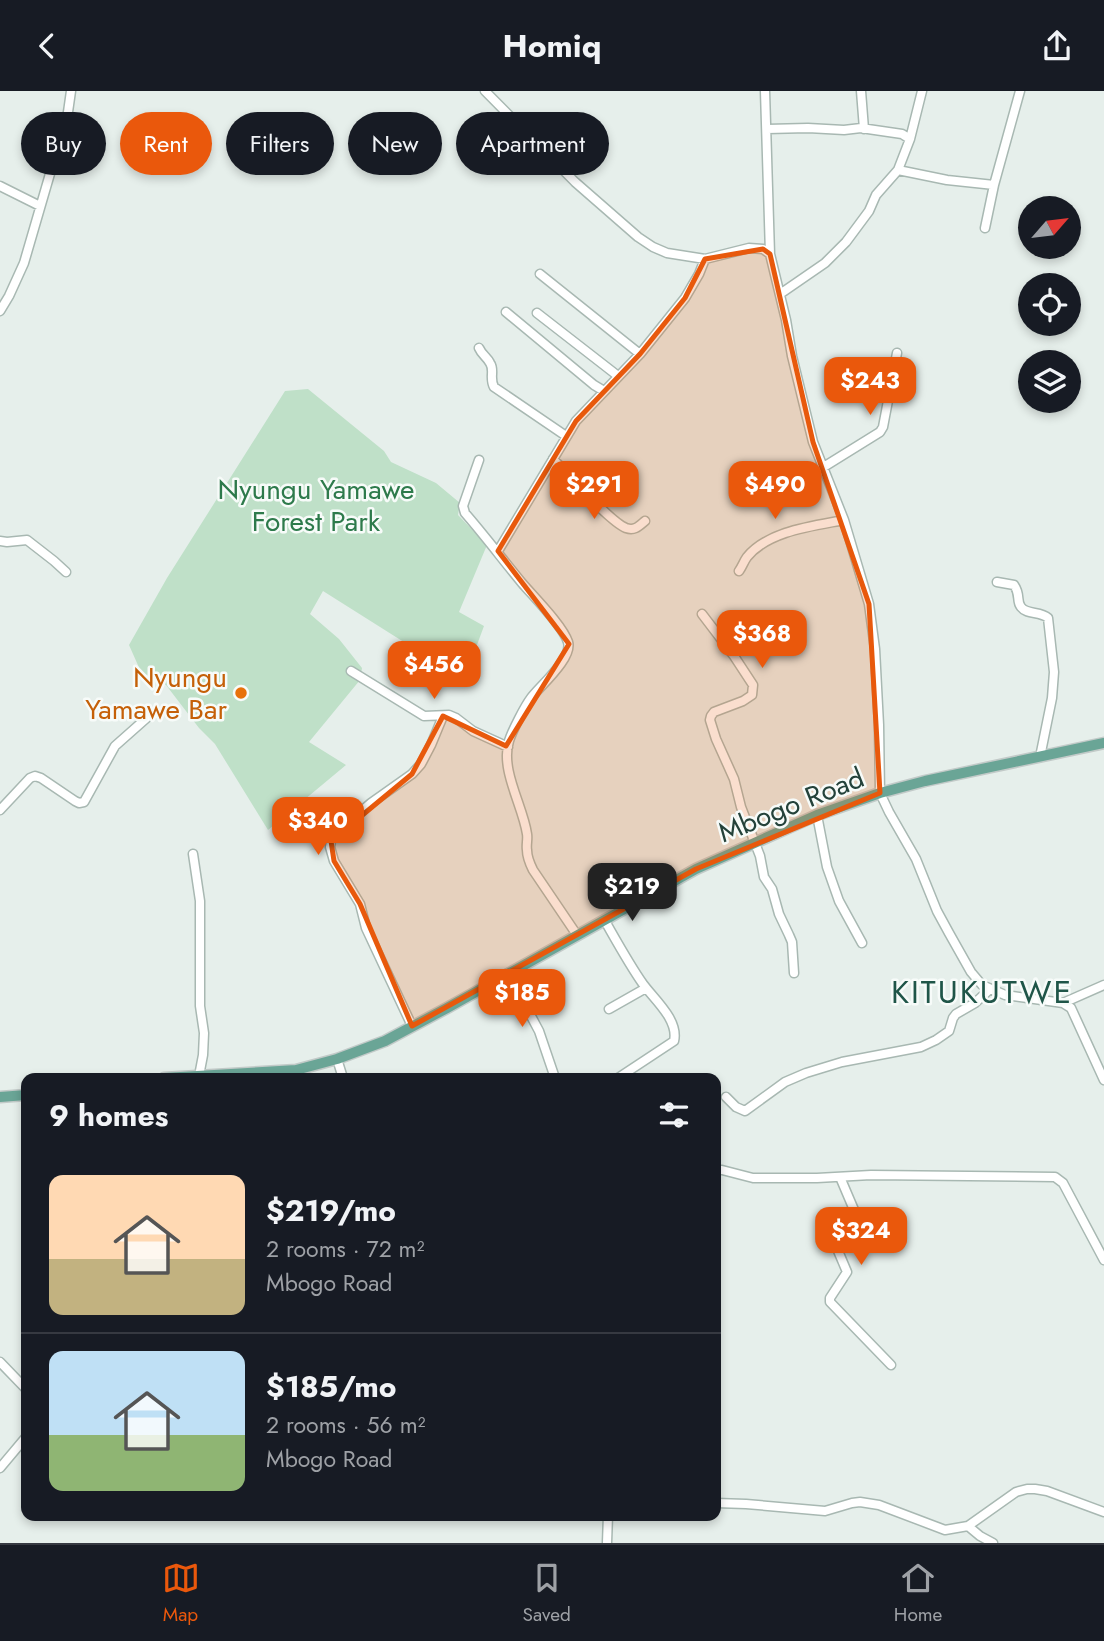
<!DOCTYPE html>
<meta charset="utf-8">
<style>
body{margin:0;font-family:Jost,sans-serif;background:#20242c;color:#f1f3f6;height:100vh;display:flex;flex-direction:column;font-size:26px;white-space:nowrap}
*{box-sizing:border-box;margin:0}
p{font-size:23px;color:#9ea1a6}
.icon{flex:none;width:38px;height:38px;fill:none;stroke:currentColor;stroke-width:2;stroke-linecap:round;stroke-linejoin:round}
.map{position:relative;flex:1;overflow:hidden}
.side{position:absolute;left:21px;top:982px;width:700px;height:448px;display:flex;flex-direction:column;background:#171b24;border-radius:14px;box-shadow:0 4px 10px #0003}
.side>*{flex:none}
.top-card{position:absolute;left:21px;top:21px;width:700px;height:63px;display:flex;gap:14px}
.needle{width:46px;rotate:62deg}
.fabs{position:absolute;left:1018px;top:105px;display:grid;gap:14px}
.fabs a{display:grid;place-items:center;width:63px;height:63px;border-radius:50%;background:#171b24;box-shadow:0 4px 10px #0003;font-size:35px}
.price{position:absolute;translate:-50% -60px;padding:0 16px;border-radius:14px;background:#ea580c;color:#fff;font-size:23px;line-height:46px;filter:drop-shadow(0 2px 4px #0008)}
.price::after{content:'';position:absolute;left:50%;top:42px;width:21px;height:16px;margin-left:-10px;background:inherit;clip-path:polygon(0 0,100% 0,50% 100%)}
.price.selected{background:#222;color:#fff}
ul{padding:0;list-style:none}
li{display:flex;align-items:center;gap:21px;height:175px;padding:0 28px}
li+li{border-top:2px solid #363941}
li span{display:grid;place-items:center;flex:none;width:196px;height:140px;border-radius:14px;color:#555}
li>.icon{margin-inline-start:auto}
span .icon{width:84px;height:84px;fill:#fffc;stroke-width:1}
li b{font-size:30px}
h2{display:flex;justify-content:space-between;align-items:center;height:84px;padding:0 28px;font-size:30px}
.chip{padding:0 24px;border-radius:32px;background:#171b24;box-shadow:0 4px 10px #0003;font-size:24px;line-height:63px}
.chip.selected{background:#ea580c;color:#fff}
header{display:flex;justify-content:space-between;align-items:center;height:91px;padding:0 28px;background:#171b24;font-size:32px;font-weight:700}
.menu{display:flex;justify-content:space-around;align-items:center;height:98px;border-top:2px solid #363941;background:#171b24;font-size:19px;color:#9ea1a6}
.menu a{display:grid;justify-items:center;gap:4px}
.menu .selected{color:#ea580c}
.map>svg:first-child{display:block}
.green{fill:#bfe0c8}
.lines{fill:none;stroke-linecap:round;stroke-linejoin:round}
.minor-casing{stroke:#a8b8b2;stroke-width:11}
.major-casing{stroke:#c2cac8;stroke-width:13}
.minor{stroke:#fff;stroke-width:8}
.major{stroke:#6aa596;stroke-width:10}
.marked{fill:#e8590c;fill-opacity:0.2;stroke:#e8590c;stroke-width:5;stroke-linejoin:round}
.food-dot{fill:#e8710a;stroke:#f7fbf9;stroke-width:2.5}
.labels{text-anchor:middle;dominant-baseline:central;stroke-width:5;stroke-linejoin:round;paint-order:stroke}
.park-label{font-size:28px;fill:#2d7a4b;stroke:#f7fbf9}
.food-label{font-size:28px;fill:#c56008;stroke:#f7fbf9;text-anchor:end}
.street-label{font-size:28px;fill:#24423a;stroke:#f7fbf9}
.quarter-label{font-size:32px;letter-spacing:2px;fill:#1f5548;stroke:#f7fbf9}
</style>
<header><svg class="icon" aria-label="back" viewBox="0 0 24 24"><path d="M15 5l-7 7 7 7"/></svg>Homiq<svg class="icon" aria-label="share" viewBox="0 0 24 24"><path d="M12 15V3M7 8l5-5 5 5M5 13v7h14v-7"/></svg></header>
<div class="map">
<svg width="1104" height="1452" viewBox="0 0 1104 1452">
<rect width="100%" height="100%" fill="#e6efeb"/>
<path class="green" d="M308,298L384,360L391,371L436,392L460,412L458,424L487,454L459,521L484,535L464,589L323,500L310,523L339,548L362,577L360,589L309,651L346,674L268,739L215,653L199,637L166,594L141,581L129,554L167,487L285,300Z"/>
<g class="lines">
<g class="minor-casing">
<path id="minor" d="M485,0L575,91L638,146L653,156L667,162L705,168L749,157L763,158L770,163L786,229L792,265L813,351L844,429L869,513L875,558L879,634L880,702L889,721L916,768L937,820L949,842L971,881L982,894L1005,904L1063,912L1071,917L1104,989
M765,0L770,163
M861,0L864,38
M767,38L808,37L844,39L861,37L902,43L910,48
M898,79L947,89L994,94
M0,95L40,115
M985,137L994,94L1020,0
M540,183L640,263
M780,203L825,172L846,151L869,120L876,104L898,79L910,48L922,0
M0,220L9,205L24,172L68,21L71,0
M506,221L594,294L604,300
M537,222L618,285
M479,257C482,264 487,266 490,272C495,279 489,287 494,296L566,345
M553,368C568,383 610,431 626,437C635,440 639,435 645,430
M479,369L463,415L465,422C485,445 503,469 522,492C534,506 563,535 568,551C573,567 540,595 531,607C525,615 512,640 509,650C500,679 523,715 527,743C528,748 526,754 527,759C527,766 530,773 533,779L577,844
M822,377L880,341L883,336L897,262
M0,450L7,451L27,449L54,470L66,481
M498,460L576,330L640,263L685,207L699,183L705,168
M739,480C742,476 744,470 747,466C768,440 813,435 844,429
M997,491L1014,494C1021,504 1016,510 1021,516C1027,524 1040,520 1048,527L1054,581L1052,607L1040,666
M702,523L734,565L753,594L752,604L743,610L714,621L711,625L710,629L716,648L734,688L741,716L760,765L764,786L772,798L779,823L789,844L792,851L794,882
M351,580L424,625L449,624L456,627L473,640L508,656
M0,719L30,687L35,685L41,687L75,710L79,712L84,711L115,655L150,624
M817,724L827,776L839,810L862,852
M193,763L200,810V915L204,942L203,964L199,985
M605,830C617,851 629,873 643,893C654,908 679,929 674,950L618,987
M508,882L539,940L555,987
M1063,912L1104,894
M609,918L646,897
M412,935L366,837L360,813L334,770L330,756L331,750L336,742L371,712L412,683L421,673L431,654L443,625
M337,968L343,987
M726,1006L736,1016L745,1020L785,991L806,982L842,971L921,956L936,949L949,940L953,927L956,923L975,912L990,898
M716,1079H722L753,1087H817L871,1084L1055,1086L1063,1092L1104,1169
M840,1086L860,1133L859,1135L835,1148L836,1155L847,1181L830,1207V1211L891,1274
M0,1271L26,1298
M0,1377L26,1346
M716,1412L746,1413L825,1420L852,1412L860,1411L879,1414L945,1439L968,1435L1016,1401L1027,1398H1035L1047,1400L1104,1421
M968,1435L980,1445L993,1452
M607,1452L608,1424"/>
</g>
<g class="major-casing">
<path id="major" d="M164,987L296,979L337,968L385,950L447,917L696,778L817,724L880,702L925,690L1104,652
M0,1006L26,1004"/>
</g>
<use href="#minor" class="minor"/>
<use href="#major" class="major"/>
</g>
<path class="marked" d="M763,158L770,163L813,351L869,513L880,702L696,778L412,935L360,813L334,770L331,750L412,683L443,625L506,655L569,553L498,460L576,330L640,263L685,207L705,168Z"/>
<circle class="food-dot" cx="241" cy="602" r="7"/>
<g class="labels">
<g class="park-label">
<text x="316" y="398">Nyungu Yamawe<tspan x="316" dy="32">Forest Park</tspan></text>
</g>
<g class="food-label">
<text x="227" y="586">Nyungu<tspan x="227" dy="32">Yamawe Bar</tspan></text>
</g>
<g class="street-label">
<text transform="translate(791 714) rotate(-22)">Mbogo Road</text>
</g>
<g class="quarter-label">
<text x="982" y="901">KITUKUTWE</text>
</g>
</g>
</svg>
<div class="fabs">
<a><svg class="needle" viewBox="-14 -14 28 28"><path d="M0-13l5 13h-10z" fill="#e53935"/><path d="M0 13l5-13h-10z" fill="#9ea1a6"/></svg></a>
<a><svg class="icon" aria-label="locate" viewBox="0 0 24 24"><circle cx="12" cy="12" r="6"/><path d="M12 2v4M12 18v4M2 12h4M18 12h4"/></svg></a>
<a><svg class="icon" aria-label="layers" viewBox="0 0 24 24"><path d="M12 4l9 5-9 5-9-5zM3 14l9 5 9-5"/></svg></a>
</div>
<b class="price" style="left:870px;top:326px">$243</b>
<b class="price" style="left:594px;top:430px">$291</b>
<b class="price" style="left:775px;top:430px">$490</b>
<b class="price" style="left:762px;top:579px">$368</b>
<b class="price" style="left:434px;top:610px">$456</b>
<b class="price" style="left:318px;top:766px">$340</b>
<b class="price selected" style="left:632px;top:832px">$219</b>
<b class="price" style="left:522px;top:938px">$185</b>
<b class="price" style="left:861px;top:1176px">$324</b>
<div class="top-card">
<a class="chip">Buy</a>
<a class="chip selected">Rent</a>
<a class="chip">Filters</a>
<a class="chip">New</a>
<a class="chip">Apartment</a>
</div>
<section class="side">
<h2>9 homes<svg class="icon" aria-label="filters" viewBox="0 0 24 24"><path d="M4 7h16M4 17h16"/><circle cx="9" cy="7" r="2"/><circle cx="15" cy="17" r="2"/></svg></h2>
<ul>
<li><span style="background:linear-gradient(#ffd9b3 60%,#c2b280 0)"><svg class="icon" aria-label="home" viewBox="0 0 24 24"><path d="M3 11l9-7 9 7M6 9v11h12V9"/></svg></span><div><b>$219/mo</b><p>2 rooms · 72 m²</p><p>Mbogo Road</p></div></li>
<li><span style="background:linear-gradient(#bfe0f5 60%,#8fb573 0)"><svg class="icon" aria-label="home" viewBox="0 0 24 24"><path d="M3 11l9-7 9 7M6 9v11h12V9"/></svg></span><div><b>$185/mo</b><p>2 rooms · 56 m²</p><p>Mbogo Road</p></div></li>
</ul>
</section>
</div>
<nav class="menu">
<a class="selected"><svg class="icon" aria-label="map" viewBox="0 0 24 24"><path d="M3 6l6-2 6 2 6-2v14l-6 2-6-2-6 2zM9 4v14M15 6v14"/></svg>Map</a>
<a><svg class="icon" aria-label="saved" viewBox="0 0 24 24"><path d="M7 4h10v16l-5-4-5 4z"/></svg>Saved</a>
<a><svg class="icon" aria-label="home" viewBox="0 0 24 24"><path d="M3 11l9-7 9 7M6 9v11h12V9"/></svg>Home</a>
</nav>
